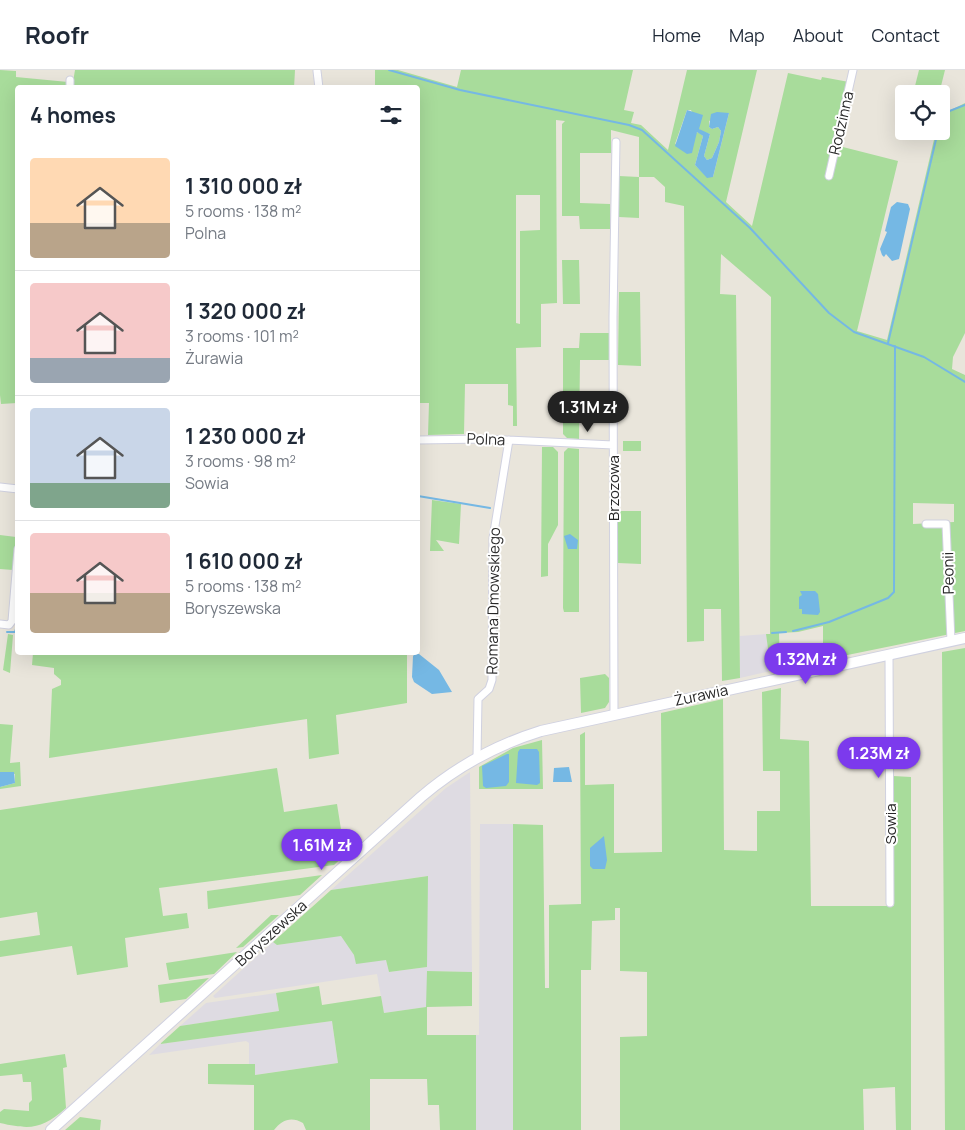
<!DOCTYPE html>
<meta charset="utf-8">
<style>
body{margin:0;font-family:Manrope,sans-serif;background:#f2f2f3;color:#1f2937;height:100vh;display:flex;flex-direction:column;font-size:19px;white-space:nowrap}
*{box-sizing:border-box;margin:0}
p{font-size:16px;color:#747a83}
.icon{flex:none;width:28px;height:28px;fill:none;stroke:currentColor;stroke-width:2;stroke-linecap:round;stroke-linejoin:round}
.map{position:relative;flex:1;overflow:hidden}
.details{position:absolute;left:15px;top:15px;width:405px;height:570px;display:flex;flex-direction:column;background:#fff;border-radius:5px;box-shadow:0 5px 20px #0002}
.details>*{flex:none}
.tools{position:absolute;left:895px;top:15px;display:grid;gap:10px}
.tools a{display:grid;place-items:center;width:55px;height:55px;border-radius:5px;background:#fff;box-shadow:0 5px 20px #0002;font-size:25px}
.price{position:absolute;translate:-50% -42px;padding:0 11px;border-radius:18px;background:#7c3aed;color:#fff;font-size:16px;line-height:32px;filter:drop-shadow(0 1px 2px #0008)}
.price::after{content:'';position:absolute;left:50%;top:30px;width:15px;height:11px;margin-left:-8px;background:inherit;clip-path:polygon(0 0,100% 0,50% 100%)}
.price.on{background:#222;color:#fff}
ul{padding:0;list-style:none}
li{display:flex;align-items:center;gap:15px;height:125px;padding:0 15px}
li+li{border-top:1px solid #e0e1e3}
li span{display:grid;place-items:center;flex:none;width:140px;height:100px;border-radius:5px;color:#555}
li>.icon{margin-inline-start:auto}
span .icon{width:60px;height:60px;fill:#fffc;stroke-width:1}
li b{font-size:21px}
h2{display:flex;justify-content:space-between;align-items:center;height:60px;padding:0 15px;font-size:21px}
header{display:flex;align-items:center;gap:30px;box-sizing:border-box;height:70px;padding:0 25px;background:#fff;border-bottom:1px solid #e0e1e3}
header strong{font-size:24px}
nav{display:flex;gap:28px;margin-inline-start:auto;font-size:18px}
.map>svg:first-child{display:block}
.industrial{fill:#dedbe2}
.green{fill:#a8dc9b;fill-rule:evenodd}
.water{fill:#75b8e4}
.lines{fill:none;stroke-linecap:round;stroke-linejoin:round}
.stream{stroke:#75b8e4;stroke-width:2}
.street-casing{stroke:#d0d1e0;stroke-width:9}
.secondary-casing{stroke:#d0d1e0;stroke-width:12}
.street{stroke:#fff;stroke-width:7}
.secondary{stroke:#fff;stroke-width:10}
.labels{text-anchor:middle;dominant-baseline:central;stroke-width:4;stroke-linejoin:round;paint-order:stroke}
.street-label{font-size:15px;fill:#282828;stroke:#fff}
</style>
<header>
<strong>Roofr</strong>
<nav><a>Home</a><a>Map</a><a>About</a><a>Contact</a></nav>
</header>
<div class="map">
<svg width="965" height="1060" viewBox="0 0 965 1060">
<rect width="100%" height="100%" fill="#e9e5db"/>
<path class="industrial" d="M766,564L771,601L740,608V566Z
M470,702L472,902L427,901V937L384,943L377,904L215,928L213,926L273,872L278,875L341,865L354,885L386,890L389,902L427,897V806L331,820L446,718Z
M480,754H513V1060H476V965H479Z
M276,923L279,941L180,956L206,933Z
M332,951L338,993L254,1005L255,995H249V973L246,971L149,985L160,974Z"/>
<path class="green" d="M0,0L16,1V7L68,12V17L18,18L17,333L1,334L0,325Z
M75,0H295L294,18H72Z
M375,0H398L457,17L461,0H633L624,40L634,42L631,53L641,55L668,80L687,0H757L726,132L752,156L788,3L821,10L822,7L849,12L831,108L839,76L898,91L857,261L887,270L936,61H941V45L965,33V263L953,287L952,299L965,305V561L823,590V556L798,562L779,563L780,599L771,601L766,564H770L771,227L721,184L720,224L736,225L740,608L722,611L721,539H704V571L687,572L684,136L665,132V117L654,107H639V148L619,147V106L639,107V67L611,60V83H580V133L610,134V159H580L579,146H562V54L565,51L556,50L557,233L541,234V277L516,278L517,356H513V336L508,335V314H465L464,364L428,365L429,333H418V18L375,17ZM687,40H691L700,61L710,64L704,86L707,90L712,88L719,72L721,61L718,57L712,59L709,57V51L729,43L713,107H707L695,95L703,66L698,62L675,74ZM516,125H540V160L520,161V254L516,253ZM913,433L954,434V452L913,454Z
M919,0H945L939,24H913Z
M562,190H579L580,234H563Z
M619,222H640L641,296L618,295Z
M580,263H610L609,290H580L579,369L567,368L563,364V278H579Z
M623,371H641V381H623Z
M542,377H553L558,382V455L548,474V506L541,507Z
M568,378L579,379V542H564L563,538L564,382Z
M432,430L461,434L459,474L436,470L444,481H430Z
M618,441H641V494L618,493Z
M0,465L16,467L13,500L0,499Z
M8,564L13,565L10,603L3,600Z
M965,578V1060H945L942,582Z
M33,583L407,584V633L336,645L339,684L309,689L307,649L49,688L52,619L61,615V610L54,604V598L32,595Z
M605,604L609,608V632L605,638L581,643L580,608Z
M781,618L780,669L809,671L811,836H894L893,706L911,707V1060H896L895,1017L863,1019L864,1060H620V967L647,966V902L620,901V838H615V850L592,851L591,900H581V1060H513V754L543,755L545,918H549V835L581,834L580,665L585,662V715L614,714V783L662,782L661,643L723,629L724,780L757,781V741H780V701H763L762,622Z
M0,654L13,655L10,693L20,692L21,716L0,719V717L15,713V704L0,702Z
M542,670L543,719H479V697L513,678Z
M277,698L284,742L337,734L343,772L362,769L334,795L159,818L163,846L187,843L189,858L125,868L128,897L77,905L72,876L0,887V871L40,865L37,842L0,848V740Z
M322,805L300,825L208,839L207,821Z
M428,806L427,897L389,902L386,890L356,894L354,885L341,866L277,875L273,872L331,820Z
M271,845H279L243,877L236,878Z
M237,882L214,904L169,910L166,893Z
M427,901L472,902V936L427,937V965H476V1060H440L439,1035H428L427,1009H370V1060H306L303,1053C291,1046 282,1050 274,1060H254V1015L208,1014V994H255V1005L338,993L332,951L160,974L180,956L279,941L276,923L319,916L322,935L381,926L384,943L426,937Z
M209,908L186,929L160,933L158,915Z
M65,984L67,997L63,998L66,1038C42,1059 31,1060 0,1053V1042L4,1039L29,1041V1033L32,1030L31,1012H23L22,1004L0,1006V994Z
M80,1047L101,1050L100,1060H65Z"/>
<path class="water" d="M687,40L703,45L699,59L710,64L704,86L707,90L712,88L719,72L721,61L718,57L712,59L709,57L711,44L717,42L729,43L713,107L707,108L695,95L703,66L697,62L692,83L687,84L675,76Z
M897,132L908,134L910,139L899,189L892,191L886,184L884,187L882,185L880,179L887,162L885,161L891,137Z
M570,464L578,470L577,479H568L564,466Z
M800,521H815L818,524L820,542L818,545L802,544V539H799V527L802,525Z
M415,584H419L439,600L452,622L432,624L414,612L412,607L413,586Z
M520,679H537L539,682L540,713L537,715L516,713L518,682Z
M507,684H509V712L506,716L486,718L483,716L482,696Z
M569,697L572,712H553L554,698Z
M0,702H14L15,713L0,717Z
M604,766L607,790L605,799H593L590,796V778Z"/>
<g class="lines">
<path class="stream" d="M389,0L460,20L629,55L642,60L750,158L829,243L854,262L924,287L965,312
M941,49L947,42L965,35
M888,273L938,61
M418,426L490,438
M17,550L18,542
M793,561L829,552L888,528L894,522L895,276
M7,562H15L16,559
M772,563L786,562"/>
<g class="street-casing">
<path id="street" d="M317,1L319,18
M70,18V10
M829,106L853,0
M418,370L484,369L613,375
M0,417L18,419
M926,454H946L951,571
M0,554L9,555L12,551L18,479
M889,584L890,833
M614,644L613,247L616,72
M477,687L478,629L489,619L492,610L493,468L509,370"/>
</g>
<g class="secondary-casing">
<path id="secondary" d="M51,1060L421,727C456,697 496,675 541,661L965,568"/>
</g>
<use href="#street" class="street"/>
<use href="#secondary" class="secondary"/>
</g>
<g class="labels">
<g class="street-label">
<text transform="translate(841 53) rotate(-77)">Rodzinna</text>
<text transform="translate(486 369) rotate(2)">Polna</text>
<text transform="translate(613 418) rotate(-90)">Brzozowa</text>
<text transform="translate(948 503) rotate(-91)">Peonii</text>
<text transform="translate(493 531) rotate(-89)">Romana Dmowskiego</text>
<text transform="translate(701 625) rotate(-12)">Żurawia</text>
<text transform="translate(890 754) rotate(-90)">Sowia</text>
<text transform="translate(271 863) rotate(-42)">Boryszewska</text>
</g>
</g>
</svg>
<div class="tools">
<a><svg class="icon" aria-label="locate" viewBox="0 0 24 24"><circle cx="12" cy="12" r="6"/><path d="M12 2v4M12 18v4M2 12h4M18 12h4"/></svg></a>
</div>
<b class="price on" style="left:588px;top:363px">1.31M zł</b>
<b class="price" style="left:806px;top:615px">1.32M zł</b>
<b class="price" style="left:879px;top:709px">1.23M zł</b>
<b class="price" style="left:322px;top:801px">1.61M zł</b>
<section class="details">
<h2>4 homes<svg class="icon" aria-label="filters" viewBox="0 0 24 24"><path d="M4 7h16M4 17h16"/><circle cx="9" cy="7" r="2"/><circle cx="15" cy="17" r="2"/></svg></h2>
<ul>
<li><span style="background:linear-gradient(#ffd9b3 65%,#b9a48a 0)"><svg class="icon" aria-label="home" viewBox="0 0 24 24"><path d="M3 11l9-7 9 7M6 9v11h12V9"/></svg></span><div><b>1 310 000 zł</b><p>5 rooms · 138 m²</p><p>Polna</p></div></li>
<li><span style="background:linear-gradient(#f6c9c9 75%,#9aa5b1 0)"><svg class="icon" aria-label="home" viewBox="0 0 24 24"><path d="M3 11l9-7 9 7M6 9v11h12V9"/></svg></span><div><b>1 320 000 zł</b><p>3 rooms · 101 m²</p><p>Żurawia</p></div></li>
<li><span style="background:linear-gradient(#c9d6e8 75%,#7fa58c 0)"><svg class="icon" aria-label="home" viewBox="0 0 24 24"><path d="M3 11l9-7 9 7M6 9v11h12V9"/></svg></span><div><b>1 230 000 zł</b><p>3 rooms · 98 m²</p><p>Sowia</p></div></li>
<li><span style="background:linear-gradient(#f6c9c9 60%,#b9a48a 0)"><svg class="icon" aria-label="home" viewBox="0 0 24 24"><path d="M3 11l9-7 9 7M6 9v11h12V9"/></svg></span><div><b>1 610 000 zł</b><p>5 rooms · 138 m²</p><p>Boryszewska</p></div></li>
</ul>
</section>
</div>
